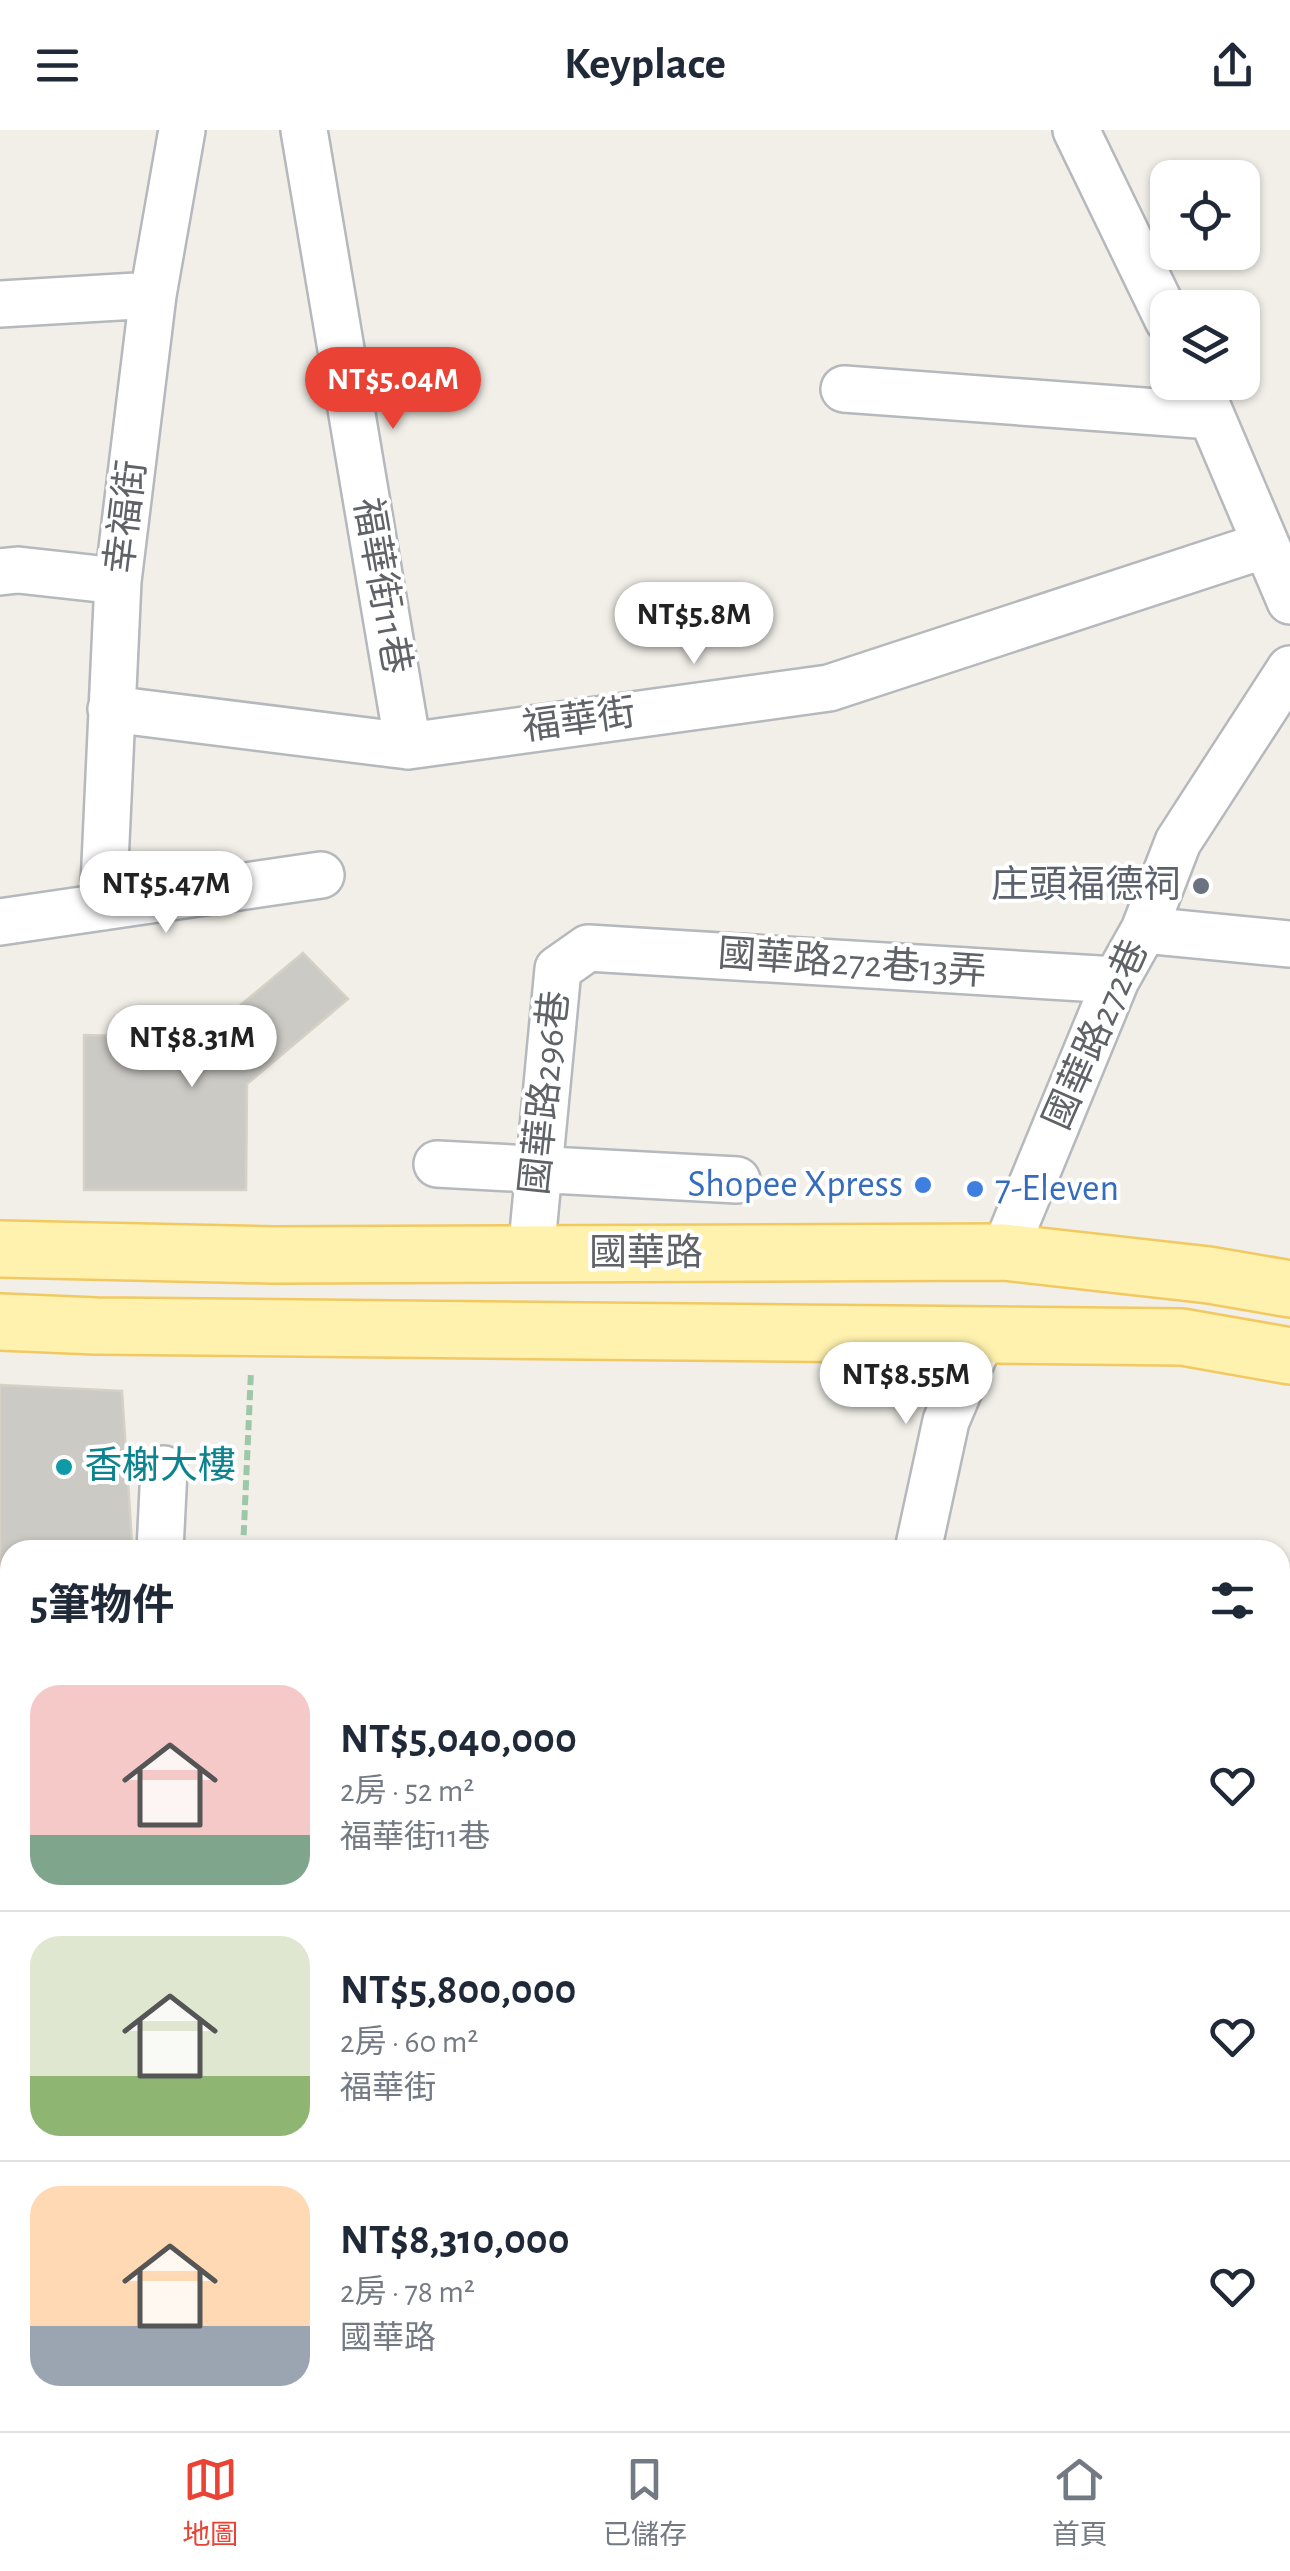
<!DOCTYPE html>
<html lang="zh-TW">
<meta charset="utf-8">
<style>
body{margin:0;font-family:"Alegreya Sans","Noto Sans TC",sans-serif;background:#f6f6f7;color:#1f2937;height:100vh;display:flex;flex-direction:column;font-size:38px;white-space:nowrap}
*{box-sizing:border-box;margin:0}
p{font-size:32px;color:#747a83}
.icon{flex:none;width:55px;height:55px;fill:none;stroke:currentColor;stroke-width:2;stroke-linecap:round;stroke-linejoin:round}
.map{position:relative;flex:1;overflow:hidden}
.details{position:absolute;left:0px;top:1410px;width:1290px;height:892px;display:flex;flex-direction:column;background:#fff;border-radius:30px 30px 0 0;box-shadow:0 2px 8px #0004}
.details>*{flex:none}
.fabs{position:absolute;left:1150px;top:30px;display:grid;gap:20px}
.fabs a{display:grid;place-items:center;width:110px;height:110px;border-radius:20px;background:#fff;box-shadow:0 2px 8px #0004;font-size:50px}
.price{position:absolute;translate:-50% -85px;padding:0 22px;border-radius:35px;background:#fff;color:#222;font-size:32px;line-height:65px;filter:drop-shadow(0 2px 5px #0008)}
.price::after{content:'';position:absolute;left:50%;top:60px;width:30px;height:22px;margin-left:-15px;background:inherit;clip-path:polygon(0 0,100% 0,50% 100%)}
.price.current{background:#ea4335;color:#fff}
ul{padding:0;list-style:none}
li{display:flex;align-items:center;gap:30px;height:250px;padding:0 30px}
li+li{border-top:2px solid #e0e1e3}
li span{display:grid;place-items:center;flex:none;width:280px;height:200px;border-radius:30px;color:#555}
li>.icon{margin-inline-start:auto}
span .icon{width:120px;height:120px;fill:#fffc;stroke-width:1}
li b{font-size:42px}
h2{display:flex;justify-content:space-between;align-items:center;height:120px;padding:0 30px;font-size:42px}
header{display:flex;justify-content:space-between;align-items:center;height:130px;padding:0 30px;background:#fff;font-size:45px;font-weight:700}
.tab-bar{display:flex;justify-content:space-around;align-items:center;height:140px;border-top:2px solid #e0e1e3;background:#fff;font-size:28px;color:#747a83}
.tab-bar a{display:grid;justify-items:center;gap:5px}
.tab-bar .current{color:#ea4335}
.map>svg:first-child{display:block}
.education{fill:#e1ded6}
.building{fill:#cccac5;stroke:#d6d1c6;stroke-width:2.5}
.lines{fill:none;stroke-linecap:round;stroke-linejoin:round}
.minor-casing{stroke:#b5b8bc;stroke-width:50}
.major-casing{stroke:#f2c960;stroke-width:60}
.path{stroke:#9cc7a9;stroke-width:6;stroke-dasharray:10 5;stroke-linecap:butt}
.minor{stroke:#fff;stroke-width:45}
.major{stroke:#fff2af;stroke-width:55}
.worship-dot{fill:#6b7280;stroke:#fff;stroke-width:4}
.shop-dot{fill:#3f7fe0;stroke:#fff;stroke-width:4}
.culture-dot{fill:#0f9aa8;stroke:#fff;stroke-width:4}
.labels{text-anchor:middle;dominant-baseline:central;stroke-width:8;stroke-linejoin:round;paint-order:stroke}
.street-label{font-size:38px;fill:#5f6368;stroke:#fff}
.worship-label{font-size:38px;fill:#5b616d;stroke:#fff;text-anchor:end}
.shop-label{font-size:38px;fill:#366cbe;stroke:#fff;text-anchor:end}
.culture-label{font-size:38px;fill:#0d838f;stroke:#fff;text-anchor:start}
</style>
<header><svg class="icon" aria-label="menu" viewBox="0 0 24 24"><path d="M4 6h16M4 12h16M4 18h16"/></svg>Keyplace<svg class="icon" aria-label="share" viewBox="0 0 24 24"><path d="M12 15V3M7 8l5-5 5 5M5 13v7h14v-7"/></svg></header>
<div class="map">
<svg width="1290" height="2301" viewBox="0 0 1290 2301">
<rect width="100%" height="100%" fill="#f1efe8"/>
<path class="education" d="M1280,2076L1290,2077V2301H821L818,2293L1280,2292Z"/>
<path class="building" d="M303,823L348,869L247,954L246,1060H84V905L201,908Z
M0,1255L122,1261L132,1413L125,1420H10V1527L0,1537Z"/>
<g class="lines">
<g class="minor-casing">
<path id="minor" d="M304,0L408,616
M1076,0L1168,190
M0,174L153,165
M1197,252L1290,471
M844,259L1211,286
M0,442L18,440L118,451
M111,579L408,616L829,558L1265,415
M103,777L118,451L153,165L182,0
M0,792L321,745
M1144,800L1290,814
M437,1034L737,1050
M1004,1122L1116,850L1144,800L1178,712L1290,539
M531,1124L558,839L588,818L1116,850
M160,1420L164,1339
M918,1420L946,1291L983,1204
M1280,1611L1290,1613
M0,1677L10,1676
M0,1763L10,1762
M1280,1863L1290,1837
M0,1969L10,1968
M1280,2019L1290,2022
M0,2021L10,2055
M155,2292L171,2301
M802,2292L806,2301
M250,2301L311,2292
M687,2301L689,2292"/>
</g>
<g class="major-casing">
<path id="major" d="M0,1119L273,1125L1004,1122L1209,1145L1290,1159
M0,1192L96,1196L1182,1207L1290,1226"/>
</g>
<path class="path" d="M243,1420L251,1241"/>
<use href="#minor" class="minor"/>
<use href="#major" class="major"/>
</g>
<circle class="worship-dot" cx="1201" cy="756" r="10"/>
<g class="shop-dot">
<circle cx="923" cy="1055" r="10"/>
<circle cx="975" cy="1059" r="10"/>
</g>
<circle class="culture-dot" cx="64" cy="1337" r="10"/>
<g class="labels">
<g class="street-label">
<text transform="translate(127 387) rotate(-83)">幸福街</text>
<text transform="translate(381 456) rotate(80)">福華街11巷</text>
<text transform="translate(579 591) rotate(-8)">福華街</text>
<text transform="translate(852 834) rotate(4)">國華路272巷13弄</text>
<text transform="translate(1097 905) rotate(-66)">國華路272巷</text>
<text transform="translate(546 963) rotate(-84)">國華路296巷</text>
<text x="646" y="1124">國華路</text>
</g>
<g class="worship-label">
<text x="1181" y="756">庄頭福德祠</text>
</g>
<g class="shop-label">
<text x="903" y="1055">Shopee Xpress</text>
<text x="995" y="1059" text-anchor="start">7-Eleven</text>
</g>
<g class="culture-label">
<text x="84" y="1337">香榭大樓</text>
</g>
</g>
</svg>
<div class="fabs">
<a><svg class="icon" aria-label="locate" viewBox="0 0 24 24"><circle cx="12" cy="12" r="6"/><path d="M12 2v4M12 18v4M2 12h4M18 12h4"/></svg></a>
<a><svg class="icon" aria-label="layers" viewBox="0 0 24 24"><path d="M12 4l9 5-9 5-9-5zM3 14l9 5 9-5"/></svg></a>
</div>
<b class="price current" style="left:393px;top:302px">NT$5.04M</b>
<b class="price" style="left:694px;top:537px">NT$5.8M</b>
<b class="price" style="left:166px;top:806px">NT$5.47M</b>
<b class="price" style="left:192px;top:960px">NT$8.31M</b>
<b class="price" style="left:906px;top:1297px">NT$8.55M</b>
<section class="details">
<h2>5筆物件<svg class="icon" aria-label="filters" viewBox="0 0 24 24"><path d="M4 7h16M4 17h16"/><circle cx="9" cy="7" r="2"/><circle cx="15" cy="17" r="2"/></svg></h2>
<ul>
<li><span style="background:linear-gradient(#f6c9c9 75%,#7fa58c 0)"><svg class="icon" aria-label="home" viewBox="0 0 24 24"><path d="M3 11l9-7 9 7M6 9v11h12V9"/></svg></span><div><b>NT$5,040,000</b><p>2房 · 52 m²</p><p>福華街11巷</p></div><svg class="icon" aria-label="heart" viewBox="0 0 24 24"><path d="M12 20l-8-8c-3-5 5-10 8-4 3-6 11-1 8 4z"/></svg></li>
<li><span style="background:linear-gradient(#dfe7d0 70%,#8fb573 0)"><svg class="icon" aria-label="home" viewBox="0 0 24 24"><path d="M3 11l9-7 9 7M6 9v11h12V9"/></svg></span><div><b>NT$5,800,000</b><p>2房 · 60 m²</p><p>福華街</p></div><svg class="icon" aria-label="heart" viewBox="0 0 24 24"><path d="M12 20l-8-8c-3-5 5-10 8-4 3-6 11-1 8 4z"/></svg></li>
<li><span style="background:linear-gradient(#ffd9b3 70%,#9aa5b1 0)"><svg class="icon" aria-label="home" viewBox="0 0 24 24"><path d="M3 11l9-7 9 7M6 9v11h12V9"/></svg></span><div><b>NT$8,310,000</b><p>2房 · 78 m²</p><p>國華路</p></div><svg class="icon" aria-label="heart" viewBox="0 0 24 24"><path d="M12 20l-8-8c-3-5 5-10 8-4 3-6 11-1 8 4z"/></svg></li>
</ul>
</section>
</div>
<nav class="tab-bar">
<a class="current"><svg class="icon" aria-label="map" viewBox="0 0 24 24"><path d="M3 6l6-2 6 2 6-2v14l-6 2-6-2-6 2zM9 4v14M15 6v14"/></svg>地圖</a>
<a><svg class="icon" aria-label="saved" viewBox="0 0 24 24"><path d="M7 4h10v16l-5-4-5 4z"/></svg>已儲存</a>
<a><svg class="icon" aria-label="home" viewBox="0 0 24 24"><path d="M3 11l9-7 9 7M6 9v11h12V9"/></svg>首頁</a>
</nav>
